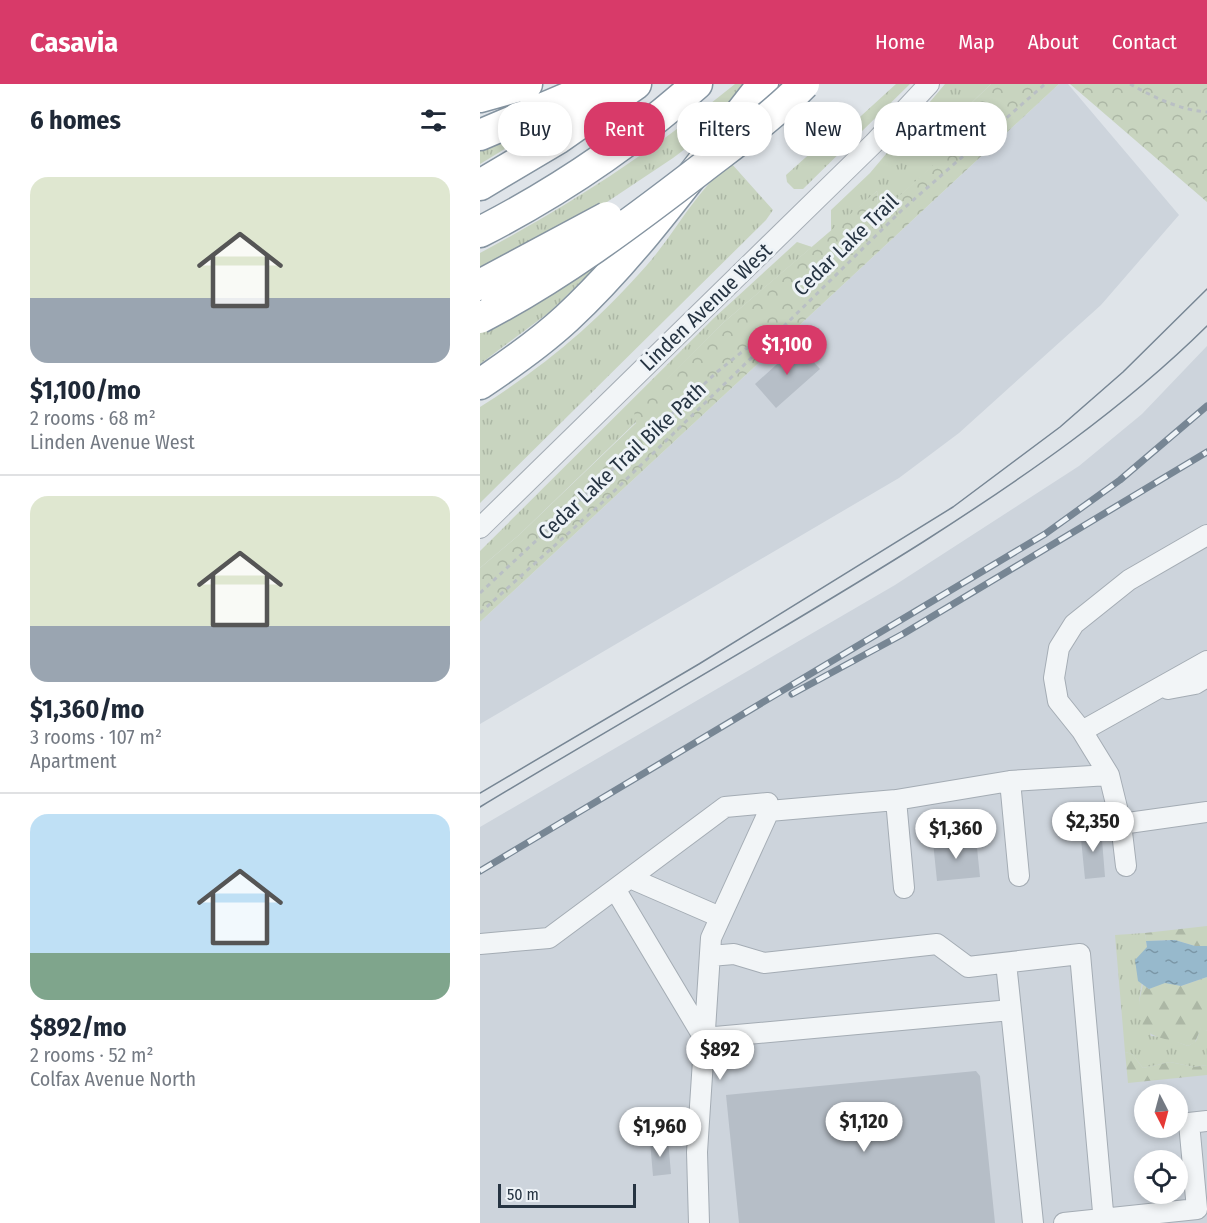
<!DOCTYPE html>
<meta charset="utf-8">
<style>
body{margin:0;font-family:"Fira Sans Condensed",sans-serif;background:#f6f6f7;color:#1f2937;height:100vh;display:flex;flex-direction:column;font-size:22px;white-space:nowrap}
*{box-sizing:border-box;margin:0}
p{font-size:20px;color:#747a83}
.icon{flex:none;width:33px;height:33px;fill:none;stroke:currentColor;stroke-width:2;stroke-linecap:round;stroke-linejoin:round}
.map{position:relative;flex:1;overflow:hidden}
.drawer{display:flex;flex-direction:column;background:#fff;width:480px}
.drawer>*{flex:none}
.guide{position:absolute;left:18px;top:18px;width:570px;height:54px;display:flex;gap:12px}
.needle{width:39px;rotate:174deg}
.buttons{position:absolute;left:654px;top:1000px;display:grid;gap:12px}
.buttons a{display:grid;place-items:center;width:54px;height:54px;border-radius:50%;background:#fff;box-shadow:0 3px 9px #0003;font-size:30px}
.scale{position:absolute;left:18px;bottom:15px;width:138px;box-sizing:border-box;padding-left:6px;border:3px solid #263442;border-top:0;font-size:16px;line-height:21px;white-space:nowrap;color:#263442;-webkit-text-stroke:4px #eef3f7;paint-order:stroke}
.price{position:absolute;translate:-50% -51px;padding:0 14px;border-radius:21px;background:#fff;color:#222;font-size:20px;line-height:39px;filter:drop-shadow(0 2px 3px #0008)}
.price::after{content:'';position:absolute;left:50%;top:36px;width:18px;height:14px;margin-left:-9px;background:inherit;clip-path:polygon(0 0,100% 0,50% 100%)}
.price.selected{background:#d83a69;color:#fff}
ul{padding:0;list-style:none}
li{display:grid;align-content:center;gap:12px;height:318px;padding:0 30px}
li+li{border-top:2px solid #e0e1e3}
li span{display:grid;place-items:center;height:186px;border-radius:18px;color:#555}
li>.icon{margin-inline-start:auto}
span .icon{width:108px;height:108px;fill:#fffc;stroke-width:1}
li b{font-size:26px}
h2{display:flex;justify-content:space-between;align-items:center;height:72px;padding:0 30px;font-size:26px}
.chip{padding:0 21px;border-radius:24px;background:#fff;box-shadow:0 3px 9px #0003;font-size:21px;line-height:54px}
.chip.selected{background:#d83a69;color:#fff}
header{display:flex;align-items:center;gap:36px;box-sizing:border-box;height:84px;padding:0 30px;background:#d83a69;color:#fff}
header strong{font-size:28px}
nav{display:flex;gap:33px;margin-inline-start:auto;font-size:21px}
main{display:flex;flex:1;min-height:0}
.map>svg:first-child{display:block}
.built{fill:#cdd4dc;fill-rule:evenodd}
.grass{fill:url(#grass-tufts)}
.forest{fill:url(#forest-firs)}
.park{fill:url(#park-crowns)}
.water{fill:url(#water-ripples)}
.building{fill:#b6bec7}
.lines{fill:none;stroke-linecap:round;stroke-linejoin:round}
.minor-casing{stroke:#a4acb4;stroke-width:22}
.highway-casing{stroke:#8594a1;stroke-width:33}
.path{stroke:#b9bfc4;stroke-width:3;stroke-dasharray:4.5 4.5;stroke-linecap:butt}
.minor{stroke:#f2f5f7;stroke-width:20}
.highway{stroke:#fff;stroke-width:30}
.tram{stroke:#778694;stroke-width:1.5}
.rail-casing{stroke:#778694;stroke-width:7}
.rail{stroke:#eef3f7;stroke-width:4.5;stroke-dasharray:14;stroke-linecap:butt}
.highway-bridge-casing{stroke:#8594a1;stroke-width:33;stroke-linecap:butt}
.highway-bridge{stroke:#fff;stroke-width:30}
.labels{text-anchor:middle;dominant-baseline:central;stroke-width:6;stroke-linejoin:round;paint-order:stroke}
.street-label{font-size:21px;fill:#263442;stroke:#eef3f7}
</style>
<header>
<strong>Casavia</strong>
<nav><a>Home</a><a>Map</a><a>About</a><a>Contact</a></nav>
</header>
<main>
<section class="drawer">
<h2>6 homes<svg class="icon" aria-label="filters" viewBox="0 0 24 24"><path d="M4 7h16M4 17h16"/><circle cx="9" cy="7" r="2"/><circle cx="15" cy="17" r="2"/></svg></h2>
<ul>
<li><span style="background:linear-gradient(#dfe7d0 65%,#9aa5b1 0)"><svg class="icon" aria-label="home" viewBox="0 0 24 24"><path d="M3 11l9-7 9 7M6 9v11h12V9"/></svg></span><div><b>$1,100/mo</b><p>2 rooms · 68 m²</p><p>Linden Avenue West</p></div></li>
<li><span style="background:linear-gradient(#dfe7d0 70%,#9aa5b1 0)"><svg class="icon" aria-label="home" viewBox="0 0 24 24"><path d="M3 11l9-7 9 7M6 9v11h12V9"/></svg></span><div><b>$1,360/mo</b><p>3 rooms · 107 m²</p><p>Apartment</p></div></li>
<li><span style="background:linear-gradient(#bfe0f5 75%,#7fa58c 0)"><svg class="icon" aria-label="home" viewBox="0 0 24 24"><path d="M3 11l9-7 9 7M6 9v11h12V9"/></svg></span><div><b>$892/mo</b><p>2 rooms · 52 m²</p><p>Colfax Avenue North</p></div></li>
</ul>
</section>
<div class="map">
<svg width="727" height="1139" viewBox="0 0 727 1139">
<defs>
<pattern id="grass-tufts" width="24" height="20" patternUnits="userSpaceOnUse" patternTransform="scale(1.5)"><rect width="24" height="20" fill="#c8d4bf"/><path d="M3 7l-1-3M5 7V3M7 7l1-3M15 17l-1-3M17 17v-4M19 17l1-3" fill="none" stroke="#acb7a5"/></pattern>
<pattern id="forest-firs" width="22" height="20" patternUnits="userSpaceOnUse" patternTransform="scale(1.5)"><rect width="22" height="20" fill="#c8d4bf"/><path d="M5 1l3.5 6h-7zM16 11l3.5 6h-7z" fill="#acb7a5"/></pattern>
<pattern id="park-crowns" width="20" height="18" patternUnits="userSpaceOnUse" patternTransform="scale(1.5)"><rect width="20" height="18" fill="#c8d4bf"/><path d="M2 6a3 3 0 1 1 6 0M12 15a3 3 0 1 1 6 0" fill="none" stroke="#acb7a5"/></pattern>
<pattern id="water-ripples" width="26" height="14" patternUnits="userSpaceOnUse" patternTransform="scale(1.5)"><rect width="26" height="14" fill="#97b9cc"/><path d="M2 4q2-2 4 0t4 0M15 11q2-2 4 0t4 0" fill="none" stroke="#7b97a7"/></pattern>
</defs>
<rect width="100%" height="100%" fill="#dfe4e9"/>
<path class="built" d="M579,0H588L699,131L621,221L479,349L419,394L0,640V538Z
M727,262V1139H0V743L415,501L599,382L662,330ZM664,1011H698V1044H664ZM664,1077H698V1110H664Z"/>
<path class="grass" d="M255,0H268L225,50L193,74L118,124L0,188V169C95,118 171,68 255,0Z
M416,0H430L323,105H314L307,98L306,91L335,65L347,63Z
M465,0H511L451,58L454,81L399,131L397,107L351,148V126L390,89Z
M94,23L0,80V62Z
M251,79L293,126L286,136L0,419V323C66,281 115,240 167,181C196,148 216,106 251,79Z
M317,158L332,163L243,239L155,327L156,338L39,451L0,484V467L234,234Z
M130,169L71,227L0,280V249Z
M665,849L667,863L659,918L671,952L684,953L708,962L716,957L721,943L727,947V981L714,983L690,978L663,984L652,970L645,968L635,851Z"/>
<path class="forest" d="M727,842V862H715L695,856L666,857L665,849Z
M727,893V947L721,944L715,958L708,962C694,956 675,955 663,945L659,918L663,900L669,905L685,898L701,902Z
M645,968L652,970L663,984L690,978L714,983L727,981V991L648,999Z"/>
<path class="park" d="M511,0H579L0,538V484L39,451L156,339L154,327L243,239L397,107L399,131L453,81L451,58Z
M590,0H727V118Z"/>
<path class="water" d="M695,856L715,862H727V893L701,902L685,899L669,905L658,897L655,876L667,863L666,857Z"/>
<path class="building" d="M318,261L340,285L296,324L275,300Z
M621,743L625,793L605,795L600,745Z
M496,754L500,793L457,797L453,758Z
M496,987L500,992L515,1139H259L246,1011Z
M188,1055L191,1090L173,1092L170,1057Z"/>
<g class="lines">
<g class="minor-casing">
<path id="minor" d="M0,444L394,59L449,0
M688,605L715,600L727,593
M602,647L727,577
M629,691L641,740L646,782
M530,697L539,792
M416,716L424,804
M289,727L416,716L530,697L629,691L602,647L578,617L574,594L579,564L594,540L649,496L727,451
M641,740L727,728
M150,794L240,833
M0,860L69,854L135,805
M230,872L254,870L284,879L457,860L488,883L600,870L624,1139
M526,879L531,926
M219,1139L217,1068L231,854L289,727L288,719L245,723L135,805L224,954L531,926L553,1139
M584,1139L717,1125L709,1039L727,1037"/>
</g>
<g class="highway-casing">
<path id="highway" d="M0,13L47,0
M0,51L120,0
M0,101L79,54L156,0
M0,148C78,108 152,58 217,0
M0,300C30,280 60,259 87,234C160,166 221,78 283,0"/>
</g>
<path class="path" d="M650,0C673,13 700,26 727,28
M0,509L237,288L273,259L302,244L422,126L565,0
M0,529L125,416L299,247"/>
<use href="#minor" class="minor"/>
<use href="#highway" class="highway"/>
<path class="tram" d="M0,709L219,580L473,423L580,343L643,288L727,205
M0,723C147,634 297,550 443,458C543,394 642,326 727,242"/>
<g class="rail-casing">
<path id="rail" d="M312,610L423,550L727,368
M0,787L565,450L640,396L727,322"/>
</g>
<use href="#rail" class="rail"/>
<g class="highway-bridge-casing">
<path id="highway-bridge" d="M0,201L127,133
M0,234C79,193 151,139 221,85C256,58 293,32 324,0"/>
</g>
<use href="#highway-bridge" class="highway-bridge"/>
</g>
<g class="labels">
<g class="street-label">
<text transform="translate(366 161) rotate(-44)">Cedar Lake Trail</text>
<text transform="translate(226 223) rotate(-44)">Linden Avenue West</text>
<text transform="translate(142 377) rotate(-43)">Cedar Lake Trail Bike Path</text>
</g>
</g>
</svg>
<div class="buttons">
<a><svg class="needle" viewBox="-14 -14 28 28"><path d="M0-13l5 13h-10z" fill="#e53935"/><path d="M0 13l5-13h-10z" fill="#747a83"/></svg></a>
<a><svg class="icon" aria-label="locate" viewBox="0 0 24 24"><circle cx="12" cy="12" r="6"/><path d="M12 2v4M12 18v4M2 12h4M18 12h4"/></svg></a>
</div>
<div class="scale">50 m</div>
<b class="price selected" style="left:307px;top:292px">$1,100</b>
<b class="price" style="left:613px;top:769px">$2,350</b>
<b class="price" style="left:476px;top:776px">$1,360</b>
<b class="price" style="left:240px;top:997px">$892</b>
<b class="price" style="left:384px;top:1069px">$1,120</b>
<b class="price" style="left:180px;top:1074px">$1,960</b>
<div class="guide">
<a class="chip">Buy</a>
<a class="chip selected">Rent</a>
<a class="chip">Filters</a>
<a class="chip">New</a>
<a class="chip">Apartment</a>
</div>
</div>
</main>
